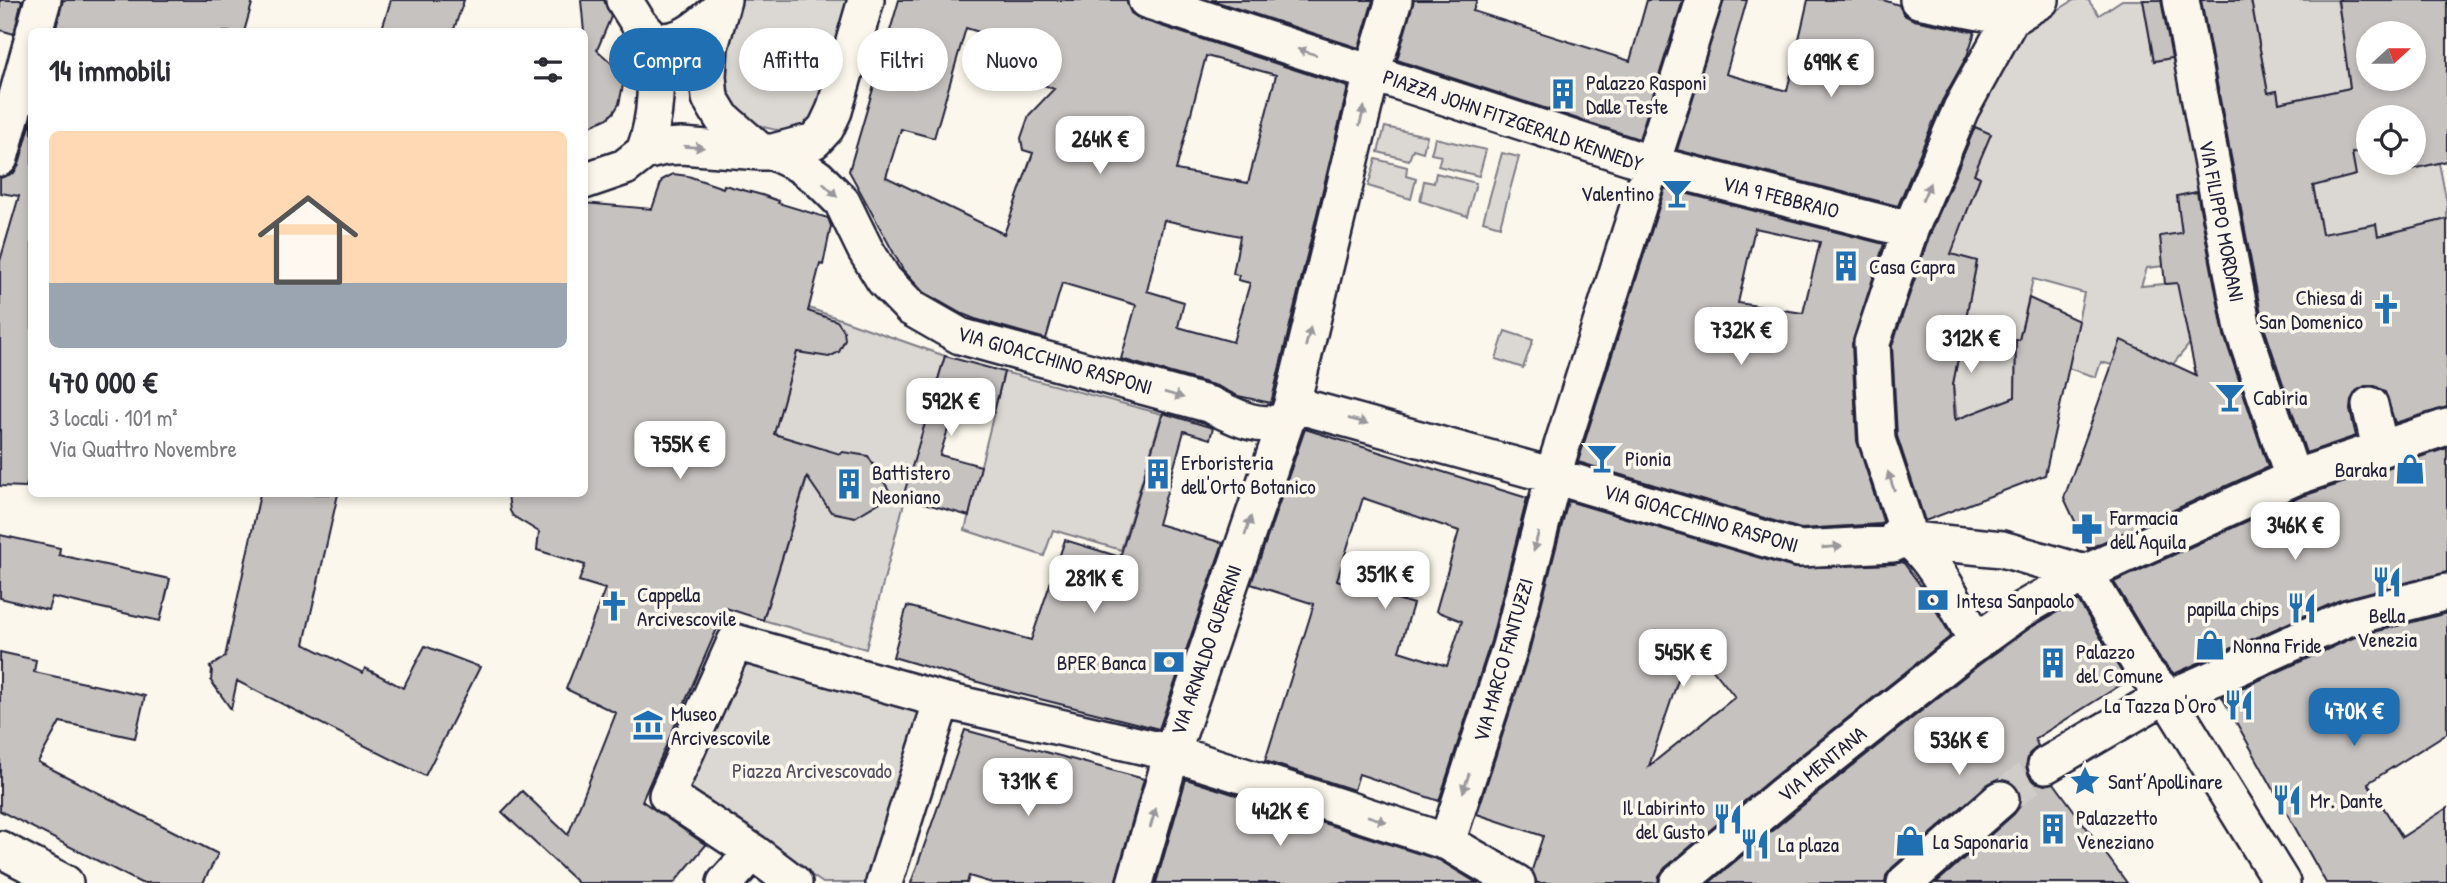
<!DOCTYPE html>
<html lang="it">
<meta charset="utf-8">
<style>
body{margin:0;font-family:"Patrick Hand",sans-serif;background:#f2f2f3;color:#2b2b33;height:100vh;display:flex;flex-direction:column;font-size:26px;white-space:nowrap}
*{box-sizing:border-box;margin:0}
p{font-size:23px;color:#7c7c81}
.icon{flex:none;width:38px;height:38px;fill:none;stroke:currentColor;stroke-width:2;stroke-linecap:round;stroke-linejoin:round}
.map{position:relative;flex:1;overflow:hidden}
.panel{position:absolute;left:28px;top:28px;width:560px;height:469px;display:flex;flex-direction:column;background:#fff;border-radius:10px;box-shadow:0 4px 10px #0003}
.panel>*{flex:none}
.hud{position:absolute;left:609px;top:28px;width:665px;height:63px;display:flex;gap:14px}
.needle{width:46px;rotate:69deg}
.controls{position:absolute;left:2356px;top:21px;display:grid;gap:14px}
.controls a{display:grid;place-items:center;width:70px;height:70px;border-radius:50%;background:#fff;box-shadow:0 4px 10px #0003;font-size:35px}
.price{position:absolute;translate:-50% -60px;padding:0 16px;border-radius:14px;background:#fff;color:#222;font-size:23px;line-height:46px;filter:drop-shadow(0 2px 4px #0008)}
.price::after{content:'';position:absolute;left:50%;top:42px;width:21px;height:16px;margin-left:-10px;background:inherit;clip-path:polygon(0 0,100% 0,50% 100%)}
.price.selected{background:#1f6fb2;color:#fff}
ul{padding:0;list-style:none}
li{display:grid;align-content:center;gap:14px;height:371px;padding:0 21px}
li span{display:grid;place-items:center;height:217px;border-radius:10px;color:#555}
li>.icon{margin-inline-start:auto}
span .icon{width:126px;height:126px;fill:#fffc;stroke-width:1}
li b{font-size:30px}
h2{display:flex;justify-content:space-between;align-items:center;height:84px;padding:0 21px;font-size:30px}
.chip{padding:0 24px;border-radius:32px;background:#fff;box-shadow:0 4px 10px #0003;font-size:24px;line-height:63px}
.chip.selected{background:#1f6fb2;color:#fff}
.map>svg:first-child{display:block}
.green{fill:#dbd8d3;stroke:#7e7d87;stroke-width:2}
.building{fill:#c6c2c0;stroke:#22223b;stroke-width:2;fill-rule:evenodd}
.lines{fill:none;stroke-linecap:round;stroke-linejoin:round}
.street-tunnel{stroke:#d0ccc9;stroke-width:35;stroke-dasharray:35 18;stroke-linecap:butt}
.street-casing{stroke:#22223b;stroke-width:40}
.street{stroke:#fbf7ec;stroke-width:35}
.oneway{fill:#99979c}
.labels{text-anchor:middle;dominant-baseline:central;stroke-width:7;stroke-linejoin:round;paint-order:stroke}
.poi-label{font-size:21px;fill:#22223b;stroke:#fbf7ec;text-anchor:start}
.street-label{font-size:21px;fill:#22223b;stroke:#fbf7ec}
.park-label{font-size:21px;fill:#505061;stroke:#fbf7ec}
</style>
<div class="map">
<svg width="2447" height="883" viewBox="0 0 2447 883">
<rect width="100%" height="100%" fill="#fbf7ec"/>
<filter id="ink" filterUnits="userSpaceOnUse"><feTurbulence type="fractalNoise" baseFrequency=".0143" numOctaves="2"/><feDisplacementMap in="SourceGraphic" scale="14" xChannelSelector="R" yChannelSelector="G"/><feConvolveMatrix kernelMatrix="1 2 1 2 8 2 1 2 1" color-interpolation-filters="sRGB"/></filter>
<g filter="url(#ink)">
<path class="green" d="M742,0H851L816,119C806,125 797,130 785,130C758,131 724,109 722,80C721,56 735,23 742,0Z
M2074,0H2088L2099,15L2122,0H2143L2154,61L2178,57L2202,191L2177,196L2182,233L2161,236L2163,266L2147,268L2141,286L2185,282L2190,303L2182,306L2184,318L2197,335L2169,369L2121,341L2112,365L2101,362L2096,377L2068,368L2084,293L2033,279L2019,340L2016,341L2015,397L1957,420L1953,384L1977,262L1922,246L1935,211L1964,220L1980,178L1974,174L1990,134L1970,125L2016,40L2026,30Z
M2251,0H2337L2342,25L2368,79H2393L2279,103L2277,91L2268,93Z
M1385,127L1427,136L1423,152L1413,149L1409,160L1378,152Z
M1435,138L1486,150L1479,176L1438,166L1441,156L1431,154Z
M2368,150V163H2413L2414,168L2439,163L2447,203V219L2378,236L2322,234L2309,162L2327,182L2355,175L2352,153Z
M1502,153L1519,157L1500,226L1483,221Z
M1376,159L1407,167L1406,176L1416,179L1411,199L1368,186Z
M1436,173L1476,183L1467,216L1420,201L1424,181L1434,183Z
M809,308L945,356L918,449L866,649L763,620L817,447L774,434Z
M1505,331L1533,340L1523,368L1496,359Z
M1004,372L1162,414L1121,550L1053,530L1044,556L965,530Z
M744,658L927,712L865,883H823L687,791Z"/>
<path class="building" d="M0,0H22L14,34L0,30Z
M63,0H253L244,32H55Z
M391,0H464L453,32H381Z
M581,0H604L611,17L597,50L617,68L623,85L619,104L614,112L608,118L584,129V32Z
M899,0H1126L1131,13L1140,19L1348,87L1271,403L1238,396L1217,386L1121,359L1136,305L1062,283L1046,339L975,319L960,313L923,292L903,270L849,171ZM966,28L1034,49L1029,79L1054,89L1029,115L1021,138L1023,150L1033,153L1004,234L886,177L901,129L934,138ZM1206,56L1276,75L1248,183L1176,170ZM1164,220L1240,236L1233,274L1239,275L1238,280L1250,283L1233,342L1178,327L1184,302L1147,291Z
M1211,0H1373L1359,48Z
M1414,0H1477L1473,11L1630,61L1647,0H1683L1639,139L1397,60Z
M1724,0H1747L1726,74L1787,91L1808,0H1883L1899,5L1904,15L1914,20L1975,32L1967,56L1942,101L1898,206L1677,150Z
M2143,0H2161L2172,58L2154,61Z
M2201,0H2251L2268,93L2277,91L2279,103L2350,88L2338,0H2447V161L2413,169V117H2368V150L2352,153L2356,175L2313,186L2322,234L2376,224L2378,236L2447,219V407L2395,423L2385,392L2375,386H2365L2356,391L2351,400L2350,410L2356,436L2306,453L2263,324ZM2368,33H2413V79H2368Z
M32,119V467L26,487L0,486V261L19,196L0,193V178L14,173L19,164Z
M1975,127L1991,134L1974,174L1980,177L1951,254L1977,261L1953,384L1955,420L2015,397L2016,340H2019L2029,298L2079,321L2045,475L1925,521L1897,436L1892,346L1929,237Z
M673,174L688,176L723,188L724,185L762,195L779,201L778,203L828,218L831,226L823,265L820,264L808,311L837,321L844,331L845,340L839,352L829,357L797,352L774,434L840,454L843,452L868,456L892,495L855,517L831,512L807,477L763,620L726,608L642,801L706,845L674,883H578L502,812L522,791L568,835L616,713L566,689L605,589L579,581L585,565L537,550L539,532L513,516L510,511L508,494H584V203L652,209L662,180Z
M1665,188L1884,244L1852,344L1857,441L1883,521L1881,524L1801,529L1578,462ZM1755,228L1820,242L1803,313L1738,303Z
M2197,192L2224,335L2268,467L2088,549L2064,498L2121,340L2196,375L2177,283L2165,284L2160,236L2182,233L2177,196Z
M945,356L1004,372L994,412L957,400L940,455L981,466L969,516L903,497Z
M1163,413L1213,428L1210,439L1184,431L1158,524L1223,543L1159,729L1012,692L893,657L907,606L1031,640L1065,540L1120,557Z
M1305,429L1527,498L1491,641L1439,801L1359,774L1354,790L1265,761L1314,604L1251,584ZM1363,498L1459,531L1436,611L1462,621L1447,666L1399,651L1413,604L1337,580Z
M2447,448V572L2340,600L2174,674L2160,659L2114,582L2300,497Z
M260,494H338L304,644L363,673L365,668L403,688L425,646L480,667L425,776L237,681L231,709L211,681L212,669L210,667L225,657Z
M1568,501L1794,568L1894,564L1903,562L1926,593L1951,636L1771,779L1665,868L1659,876L1658,883H1537L1532,870L1543,836L1477,814L1529,652ZM1691,642L1735,697L1649,766L1676,686Z
M0,535L60,548L59,555L170,579L160,621L52,597L48,610L0,598Z
M2078,600L2127,681L2035,739L2038,746L2029,754L2026,766L2029,776L2035,782L2045,785L2054,783L2127,883H1936L2014,814L2020,806L2021,796L2017,786L2008,780L1998,779L1988,784L1892,868L1886,876L1885,883H1709L1797,810L1980,664L2030,628Z
M2447,613V733L2368,783L2402,837L2447,808V883H2326L2222,697L2355,637Z
M0,652L36,660L34,672L145,696L135,738L60,722L38,762L218,854L203,883H141L0,811Z
M965,730L1144,779L1115,883H992L969,876L967,883H911Z
M1186,779L1439,860L1477,883H1156Z"/>
<g class="lines">
<path class="street-tunnel" d="M2001,799L2046,765"/>
<g class="street-casing">
<path id="street" d="M624,0L639,24L654,40
M723,0L710,47L708,76L710,98L722,118L761,152H773L814,141L826,128L834,111L866,0
M1146,0L1652,164L1910,230
M1918,0L2011,18
M2181,0L2243,329L2293,478
M34,32L43,0
M654,40C681,45 700,26 720,8
M644,152C658,115 656,79 654,40
M773,152L798,164L818,178L842,202L865,249L884,280L911,308L960,336L1211,405C1234,416 1259,431 1285,420
M0,158L32,41
M584,181L625,167L644,152L664,147L681,146L761,152
M1292,404L1554,476L1799,549L1893,544L1905,523L1877,440L1872,343L1910,230L1961,109L2011,18L2041,0
M2370,405L2380,448
M1899,533C1932,551 1958,609 1977,642
M1912,540L2002,549L2085,573
M2085,573L2144,671L2166,695L2180,693L2203,683L2348,618L2447,592
M942,700L1172,753L1288,790L1447,842L1517,883
M2046,765L2166,695L2282,883
M1447,842L1510,647L1559,455L1704,0
M0,849L65,883
M725,883L753,852
M794,883L753,852L667,795L735,642L942,700L884,883
M1135,883L1172,753L1292,404L1372,73L1394,0
M1678,883L1784,794L1968,648L2019,611L2085,573L2293,478L2447,427
M1905,883L2001,799"/>
</g>
<use href="#street" class="street"/>
</g>
<defs><path id="oneway-solid" d="M-6-.8H1V-3.2L6.5 0L1 3.2V.8H-6Z" transform="scale(1.75)"/></defs>
<g class="oneway">
<use href="#oneway-solid" transform="translate(1307 52) rotate(-162)"/>
<use href="#oneway-solid" transform="translate(1362 116) rotate(-76)"/>
<use href="#oneway-solid" transform="translate(694 147) rotate(4)"/>
<use href="#oneway-solid" transform="translate(830 190) rotate(44)"/>
<use href="#oneway-solid" transform="translate(1926 192) rotate(-67)"/>
<use href="#oneway-solid" transform="translate(1308 337) rotate(-76)"/>
<use href="#oneway-solid" transform="translate(1174 395) rotate(16)"/>
<use href="#oneway-solid" transform="translate(1358 421) rotate(15)"/>
<use href="#oneway-solid" transform="translate(1891 481) rotate(-109)"/>
<use href="#oneway-solid" transform="translate(1248 526) rotate(-71)"/>
<use href="#oneway-solid" transform="translate(1536 542) rotate(104)"/>
<use href="#oneway-solid" transform="translate(1832 547) rotate(-4)"/>
<use href="#oneway-solid" transform="translate(1466 783) rotate(108)"/>
<use href="#oneway-solid" transform="translate(1153 818) rotate(-74)"/>
<use href="#oneway-solid" transform="translate(1377 819) rotate(18)"/>
</g>
</g>
<defs>
<g id="building-bare" transform="scale(2.415)"><path d="M-4-6H4V6H1V3H-1V6H-4ZM-2.5-4.3h1.7v1.8h-1.7ZM.8-4.3h1.7v1.8H.8ZM-2.5-1h1.7V.8h-1.7ZM.8-1h1.7V.8H.8Z" fill="#1f6fb2" stroke="#fbf7ec" stroke-width="2.5" paint-order="stroke"/></g>
<g id="bar-bare" transform="scale(2.415)"><path d="M-6-5H6L.8 .8V4.5H3.5V6h-7V4.5H-.8V.8Z" fill="#1f6fb2" stroke="#fbf7ec" stroke-width="2.5" paint-order="stroke"/></g>
<g id="church-bare" transform="scale(2.415)"><path d="M-1.2-6h2.4v3.5h3.3v2.4h-3.3V6h-2.4V-.1h-3.3v-2.4h3.3Z" fill="#1f6fb2" stroke="#fbf7ec" stroke-width="2.5" paint-order="stroke"/></g>
<g id="shop-bare" transform="scale(2.415)"><path d="M-5-2.5h2.3a2.7 3.5 0 0 1 5.4 0H5L5.5 6h-11ZM-1.5-2.5h3a1.5 2.3 0 0 0-3 0Z" fill="#1f6fb2" stroke="#fbf7ec" stroke-width="2.5" paint-order="stroke"/></g>
<g id="pharmacy-bare" transform="scale(2.415)"><path d="M-2-6h4v4h4v4h-4v4h-4v-4h-4v-4h4Z" fill="#1f6fb2" stroke="#fbf7ec" stroke-width="2.5" paint-order="stroke"/></g>
<g id="restaurant-bare" transform="scale(2.415)"><path d="M-5-6h1v4h1v-4h1v4h1v-4h1v5L-1.5 .5V6h-2V.5L-5-1ZM5-6V6H3V1.5H1.5Q1.5-4 5-6Z" fill="#1f6fb2" stroke="#fbf7ec" stroke-width="2.5" paint-order="stroke"/></g>
<g id="bank-bare" transform="scale(2.415)"><path d="M-6-4H6V4H-6ZM0-2.3a2.3 2.3 0 1 0 0 4.6a2.3 2.3 0 1 0 0-4.6Z" fill="#1f6fb2" stroke="#fbf7ec" stroke-width="2.5" paint-order="stroke"/></g>
<g id="museum-bare" transform="scale(2.415)"><path d="M0-6L6-3V-2H-6V-3ZM-5-1h2V3h-2ZM-1-1h2V3h-2ZM3-1h2V3H3ZM-6 4H6V6H-6Z" fill="#1f6fb2" stroke="#fbf7ec" stroke-width="2.5" paint-order="stroke"/></g>
<g id="sight-bare" transform="scale(2.415)"><path d="M0-6L1.8-2.2L6-1.7L2.9 1.2L3.7 5.4L0 3.3L-3.7 5.4L-2.9 1.2L-6-1.7L-1.8-2.2Z" fill="#1f6fb2" stroke="#fbf7ec" stroke-width="2.5" paint-order="stroke"/></g>
</defs>
<g fill-rule="evenodd">
<use href="#building-bare" x="1563" y="94"/>
<use href="#bar-bare" x="1677" y="193"/>
<use href="#building-bare" x="1846" y="266"/>
<use href="#church-bare" x="2386" y="309"/>
<use href="#bar-bare" x="2230" y="397"/>
<use href="#bar-bare" x="1602" y="458"/>
<use href="#shop-bare" x="2410" y="469"/>
<use href="#building-bare" x="1158" y="474"/>
<use href="#building-bare" x="849" y="484"/>
<use href="#pharmacy-bare" x="2087" y="529"/>
<use href="#restaurant-bare" x="2387" y="582"/>
<use href="#bank-bare" x="1933" y="600"/>
<use href="#church-bare" x="614" y="606"/>
<use href="#restaurant-bare" x="2302" y="608"/>
<use href="#shop-bare" x="2210" y="645"/>
<use href="#bank-bare" x="1169" y="662"/>
<use href="#building-bare" x="2053" y="663"/>
<use href="#restaurant-bare" x="2239" y="705"/>
<use href="#museum-bare" x="648" y="725"/>
<use href="#sight-bare" x="2085" y="781"/>
<use href="#restaurant-bare" x="2287" y="800"/>
<use href="#restaurant-bare" x="1728" y="819"/>
<use href="#building-bare" x="2053" y="829"/>
<use href="#shop-bare" x="1910" y="841"/>
<use href="#restaurant-bare" x="1755" y="844"/>
</g>
<g class="labels">
<g class="poi-label">
<text x="1586" y="82">Palazzo Rasponi<tspan x="1586" dy="24">Dalle Teste</tspan></text>
<text x="1654" y="193" text-anchor="end">Valentino</text>
<text x="1869" y="266">Casa Capra</text>
<text x="2363" y="297" text-anchor="end">Chiesa di<tspan x="2363" dy="24">San Domenico</tspan></text>
<text x="2253" y="397">Cabiria</text>
<text x="1625" y="458">Pionia</text>
<text x="1181" y="462">Erboristeria<tspan x="1181" dy="24">dell'Orto Botanico</tspan></text>
<text x="2387" y="469" text-anchor="end">Baraka</text>
<text x="872" y="472">Battistero<tspan x="872" dy="24">Neoniano</tspan></text>
<text x="2110" y="517">Farmacia<tspan x="2110" dy="24">dell'Aquila</tspan></text>
<text x="637" y="594">Cappella<tspan x="637" dy="24">Arcivescovile</tspan></text>
<text x="1956" y="600">Intesa Sanpaolo</text>
<text x="2279" y="608" text-anchor="end">papilla chips</text>
<text x="2387" y="615" text-anchor="middle">Bella<tspan x="2387" dy="24">Venezia</tspan></text>
<text x="2233" y="645">Nonna Fride</text>
<text x="2076" y="651">Palazzo<tspan x="2076" dy="24">del Comune</tspan></text>
<text x="1146" y="662" text-anchor="end">BPER Banca</text>
<text x="2216" y="705" text-anchor="end">La Tazza D'Oro</text>
<text x="671" y="713">Museo<tspan x="671" dy="24">Arcivescovile</tspan></text>
<text x="2108" y="781">Sant’Apollinare</text>
<text x="2310" y="800">Mr. Dante</text>
<text x="1705" y="807" text-anchor="end">Il Labirinto<tspan x="1705" dy="24">del Gusto</tspan></text>
<text x="2076" y="817">Palazzetto<tspan x="2076" dy="24">Veneziano</tspan></text>
<text x="1933" y="841">La Saponaria</text>
<text x="1778" y="844">La plaza</text>
</g>
<g class="street-label">
<text transform="translate(1513 120) rotate(19)">PIAZZA JOHN FITZGERALD KENNEDY</text>
<text transform="translate(1781 197) rotate(14)">VIA 9 FEBBRAIO</text>
<text transform="translate(2222 221) rotate(79)">VIA FILIPPO MORDANI</text>
<text transform="translate(1055 360) rotate(16)">VIA GIOACCHINO RASPONI</text>
<text transform="translate(1701 518) rotate(16)">VIA GIOACCHINO RASPONI</text>
<text transform="translate(1206 650) rotate(-71)">VIA ARNALDO GUERRINI</text>
<text transform="translate(1503 660) rotate(-74)">VIA MARCO FANTUZZI</text>
<text transform="translate(1822 764) rotate(-39)">VIA MENTANA</text>
</g>
<g class="park-label">
<text x="812" y="770">Piazza Arcivescovado</text>
</g>
</g>
</svg>
<div class="controls">
<a><svg class="needle" viewBox="-14 -14 28 28"><path d="M0-13l5 13h-10z" fill="#e53935"/><path d="M0 13l5-13h-10z" fill="#7c7c81"/></svg></a>
<a><svg class="icon" aria-label="locate" viewBox="0 0 24 24"><circle cx="12" cy="12" r="6"/><path d="M12 2v4M12 18v4M2 12h4M18 12h4"/></svg></a>
</div>
<b class="price" style="left:1831px;top:99px">699K €</b>
<b class="price" style="left:1100px;top:176px">264K €</b>
<b class="price" style="left:1741px;top:367px">732K €</b>
<b class="price" style="left:1971px;top:375px">312K €</b>
<b class="price" style="left:951px;top:438px">592K €</b>
<b class="price" style="left:680px;top:481px">755K €</b>
<b class="price" style="left:2295px;top:562px">346K €</b>
<b class="price" style="left:1385px;top:611px">351K €</b>
<b class="price" style="left:1094px;top:615px">281K €</b>
<b class="price" style="left:1683px;top:689px">545K €</b>
<b class="price selected" style="left:2354px;top:748px">470K €</b>
<b class="price" style="left:1959px;top:777px">536K €</b>
<b class="price" style="left:1028px;top:818px">731K €</b>
<b class="price" style="left:1280px;top:848px">442K €</b>
<div class="hud">
<a class="chip selected">Compra</a>
<a class="chip">Affitta</a>
<a class="chip">Filtri</a>
<a class="chip">Nuovo</a>
</div>
<section class="panel">
<h2>14 immobili<svg class="icon" aria-label="filters" viewBox="0 0 24 24"><path d="M4 7h16M4 17h16"/><circle cx="9" cy="7" r="2"/><circle cx="15" cy="17" r="2"/></svg></h2>
<ul>
<li><span style="background:linear-gradient(#ffd9b3 70%,#9aa5b1 0)"><svg class="icon" aria-label="home" viewBox="0 0 24 24"><path d="M3 11l9-7 9 7M6 9v11h12V9"/></svg></span><div><b>470 000 €</b><p>3 locali · 101 m²</p><p>Via Quattro Novembre</p></div></li>
</ul>
</section>
</div>
